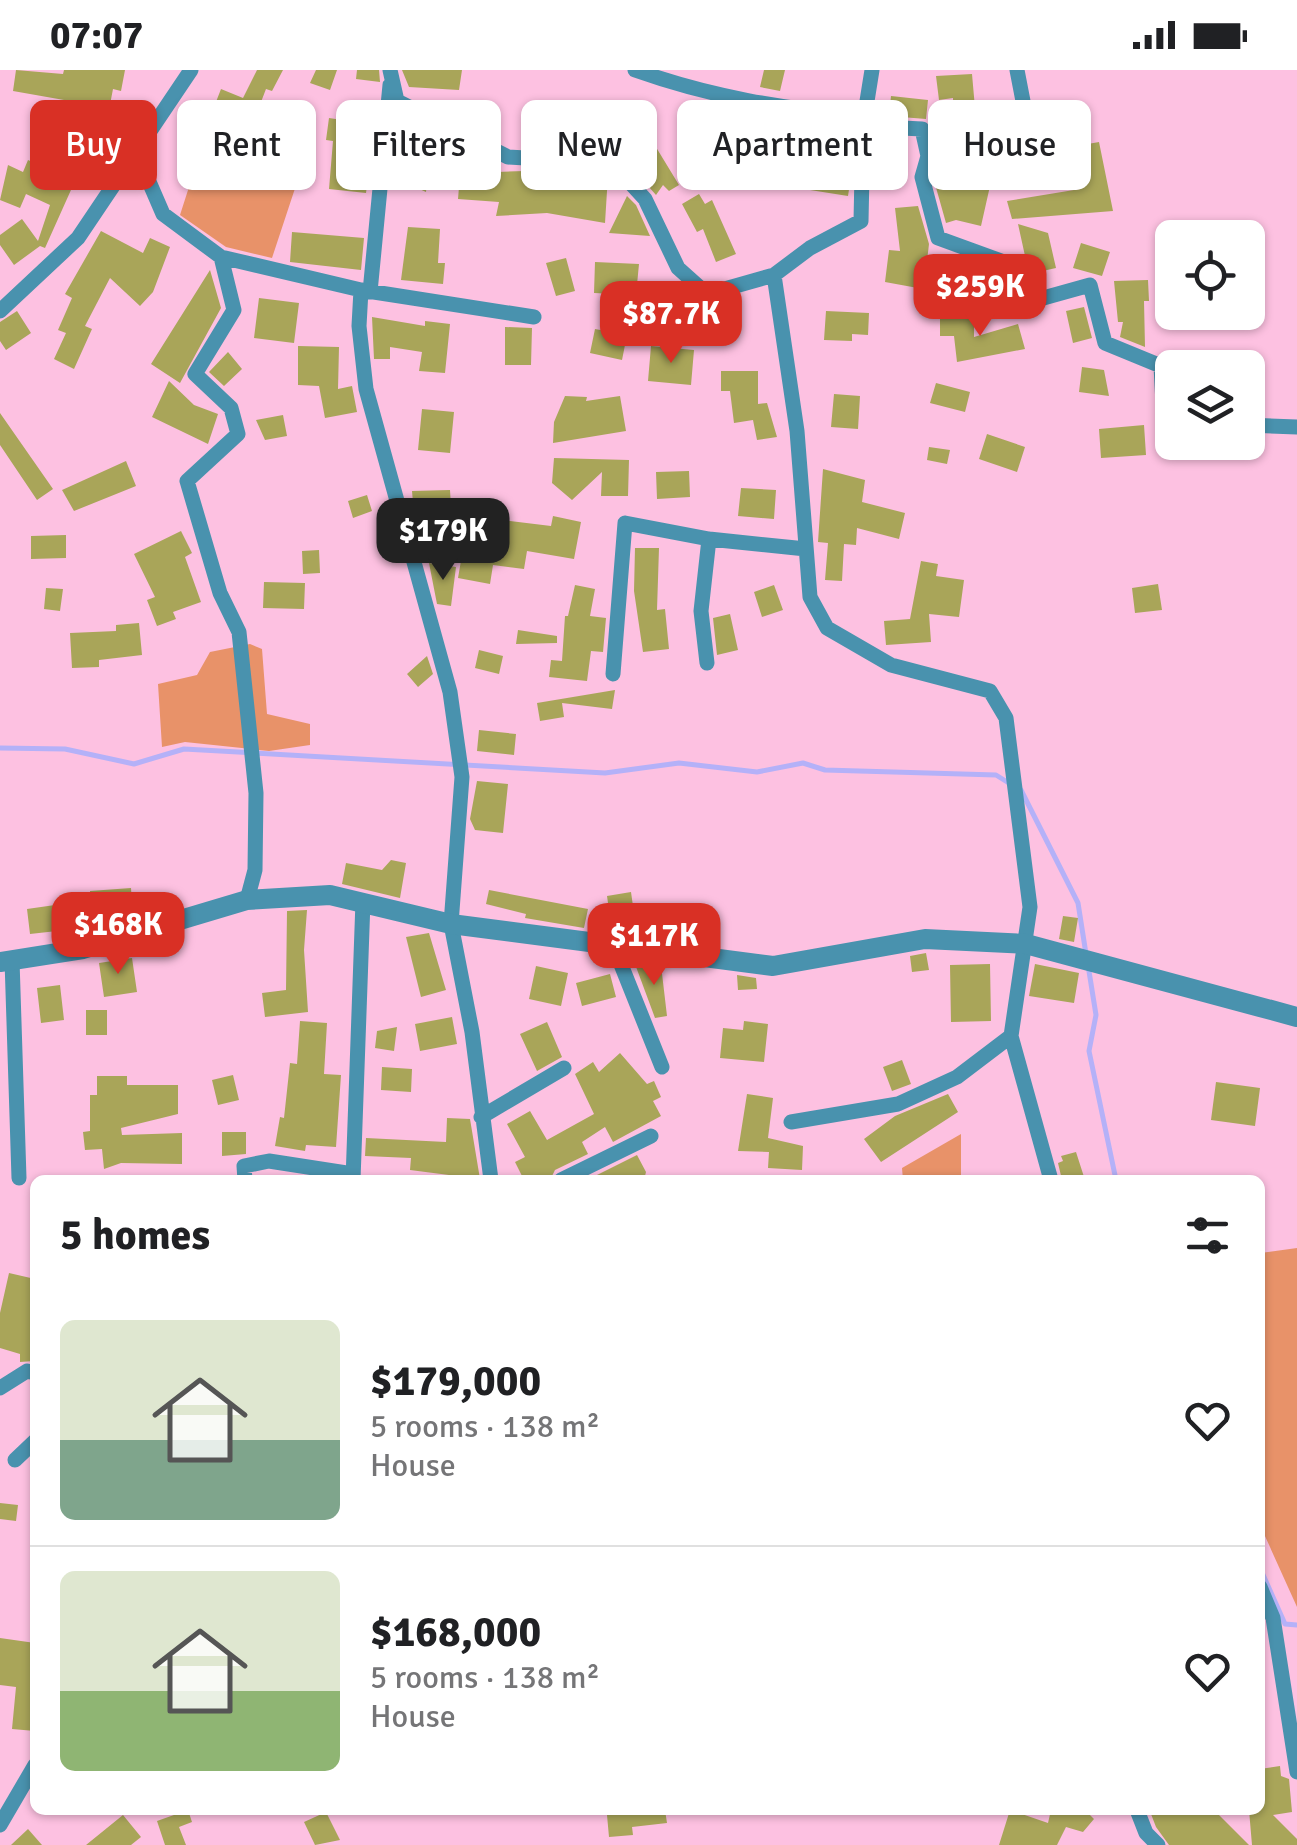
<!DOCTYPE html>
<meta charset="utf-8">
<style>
body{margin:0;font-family:Signika,sans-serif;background:#f6f6f6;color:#202124;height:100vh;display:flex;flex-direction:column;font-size:38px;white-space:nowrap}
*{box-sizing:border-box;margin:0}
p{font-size:32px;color:#757577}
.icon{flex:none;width:55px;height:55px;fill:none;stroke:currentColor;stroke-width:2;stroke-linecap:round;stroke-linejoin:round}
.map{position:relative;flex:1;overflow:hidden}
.side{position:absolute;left:30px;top:1105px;width:1235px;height:640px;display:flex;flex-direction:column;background:#fff;border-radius:15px;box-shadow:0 2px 8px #0004}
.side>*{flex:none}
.guide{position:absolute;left:30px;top:30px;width:1238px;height:90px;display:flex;gap:20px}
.tools{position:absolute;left:1155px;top:150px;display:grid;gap:20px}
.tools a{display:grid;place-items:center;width:110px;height:110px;border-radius:15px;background:#fff;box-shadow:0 2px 8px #0004;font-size:50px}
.price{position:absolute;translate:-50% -85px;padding:0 22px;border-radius:20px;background:#d93025;color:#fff;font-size:32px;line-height:65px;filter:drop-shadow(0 2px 5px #0008)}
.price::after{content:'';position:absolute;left:50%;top:60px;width:30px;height:22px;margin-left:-15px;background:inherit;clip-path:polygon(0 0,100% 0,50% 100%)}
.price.current{background:#222;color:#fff}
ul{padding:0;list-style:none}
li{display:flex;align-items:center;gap:30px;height:250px;padding:0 30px}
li+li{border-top:2px solid #e0e0e0}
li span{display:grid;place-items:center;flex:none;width:280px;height:200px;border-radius:15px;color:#555}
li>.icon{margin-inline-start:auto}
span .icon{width:120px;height:120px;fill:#fffc;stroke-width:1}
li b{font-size:42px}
h2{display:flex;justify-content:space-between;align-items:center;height:120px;padding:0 30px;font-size:42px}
.chip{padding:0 35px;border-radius:15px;background:#fff;box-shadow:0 2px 8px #0004;font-size:35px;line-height:90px}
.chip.current{background:#d93025;color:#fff}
.status{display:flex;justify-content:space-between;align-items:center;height:70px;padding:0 50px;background:#fff;direction:ltr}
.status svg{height:28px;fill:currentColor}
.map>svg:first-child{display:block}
.green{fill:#e89269}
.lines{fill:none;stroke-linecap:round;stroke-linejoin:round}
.stream{stroke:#b4b1f8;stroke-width:5}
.building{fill:#a9a559}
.minor{stroke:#4992ae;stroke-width:15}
.tertiary{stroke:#4992ae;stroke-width:20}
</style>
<div class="status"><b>07:07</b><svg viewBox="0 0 49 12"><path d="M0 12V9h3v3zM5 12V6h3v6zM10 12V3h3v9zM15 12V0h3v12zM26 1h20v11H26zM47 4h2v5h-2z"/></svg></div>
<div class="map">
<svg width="1297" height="1775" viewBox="0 0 1297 1775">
<rect width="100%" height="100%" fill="#fdc1e1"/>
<path class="green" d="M265,59L310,73L272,188L226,177L180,145L197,92L248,109Z
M250,574L262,579L267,644L310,654V675L269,681L185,672L162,677L158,614L197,605L210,582Z
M961,1064V1110H903L902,1098Z
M1297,1178V1537L1260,1455V1183Z"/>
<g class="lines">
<path class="stream" d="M0,678L65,679L134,694L184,679L605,703L679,693L757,702L803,693L825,700L996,705L1012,715
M1021,720L1078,833L1086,884
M1088,895L1096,945L1089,981L1116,1110
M1260,1498L1285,1554L1297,1555"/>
</g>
<path class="building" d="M16,0L63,4L64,0H125L121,21L113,19L103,71L58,62L64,30L13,21Z
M257,0H283L272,21L266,19L248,66L209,50L221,19L243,28Z
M316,0H337L330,20L310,13Z
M357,0H379L380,12L356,9Z
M402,0H462L459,20L409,17Z
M764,0H785L780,21L760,17Z
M972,4L978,72H954L953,28L939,30L936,6Z
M891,26L928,30L926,49L889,46Z
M571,41L610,55L604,70L592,65L585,74L571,71L573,60L565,55Z
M329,48L375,55L366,123L329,119L333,71L326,70Z
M706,50L730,58L728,64L761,73L752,109L723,102L725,95L694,85Z
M409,63L453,72L451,91L429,89L426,122L404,112Z
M648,64L679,115L669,121L663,115L656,125L641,108L656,110L622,80Z
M1099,72L1113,141L1012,149L1007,131L1080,119L1071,77Z
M797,79L834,85L830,110L850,113L848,126L791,117Z
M28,90L75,111L45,178L40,176L14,195L0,175V165L22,149L38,171L50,135L26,124L20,138L0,130L8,95L23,102Z
M461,93L498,95L497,102L525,101V105L578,109L586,103L608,105L605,153L547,143L496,146L499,132L458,129Z
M947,105L990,116L981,156L956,150L946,153L935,114L946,112Z
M699,124L705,134L712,130L736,184L716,192L703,159L697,162L682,134Z
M627,126L636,135L650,166L609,163Z
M918,136L929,174L927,191L961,197L956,225L885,212L889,180L900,181L895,138Z
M1018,154L1048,163L1056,198L1029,204Z
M408,157L440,159L438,193H445L443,214L401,210Z
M101,161L143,183L150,168L170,177L153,222L140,236L110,208L85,256L92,259L74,299L54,289L66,263L58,260L72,228L65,224Z
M292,162L364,168L361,200L290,192Z
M1081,173L1110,182L1102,206L1073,198Z
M566,188L575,221L556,226L546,193Z
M595,192L639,194L636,225L594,223Z
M210,200L221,238L180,313L151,294Z
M1148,210L1149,231H1144L1145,277L1120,267L1123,252H1118L1114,211Z
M657,222L680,223L678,251L654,249Z
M259,228L299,233L294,273L254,268Z
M1084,237L1092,268L1073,273L1066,241Z
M17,241L31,263L6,280L0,271V252Z
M826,241L869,243L868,265L852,264V271L824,270Z
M685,244L721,246L720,271L683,269Z
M372,247L425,256V251L450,254L445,303L419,301L422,282L390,277V289H374Z
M940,247H974V267L1018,254L1025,279L957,292L954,266H940Z
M505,257L532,258L531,295H505Z
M595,259L627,265L622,290L590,283Z
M298,276L339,277L338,319L352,316L357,342L325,348L319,316L298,315Z
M651,276L694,280L691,315L648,311Z
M228,282L242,299L224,316L209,302Z
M1191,283L1230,292L1229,298H1187Z
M1082,297L1104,300L1109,326L1079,322Z
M721,301H758V334L767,333L777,367L757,370L753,350L734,353L730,321H721Z
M169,311L194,335L218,344L208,374L152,347Z
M936,313L970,322L965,342L930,333Z
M834,324L860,326L858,359L831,357Z
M565,326L587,327L586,331L620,326L626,361L553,373L554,352Z
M422,339L454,342L450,383L418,380Z
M0,343L53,419L37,430L0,375Z
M283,345L287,366L265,370L256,350Z
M1144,355L1146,385L1101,388L1099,359Z
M987,364L1025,377L1017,402L979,389Z
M929,377L950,380L947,394L927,390Z
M554,388L629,390L628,426H601L602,402L572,430L552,413Z
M126,391L136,416L74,441L62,420Z
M823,399L865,410L862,432L905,443L899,469L857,458L856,475L844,474L842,511L825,510L828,473L818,472Z
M689,401L690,427L657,429L656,402Z
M741,418L776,420L774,449L738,446Z
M450,420L452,453L415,455L412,421Z
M367,425L372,441L353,448L348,431Z
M553,446L581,452L574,489L527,481L524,499L493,495L490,514L458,508L466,462L499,468L501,450L551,456Z
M181,461L192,483L185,487L201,532L173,542L176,549L157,556L147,530L155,527L134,484Z
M66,465V488L31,489V466Z
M635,478H659L657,540L665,539L669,579L643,582L634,521Z
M319,480L320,503L303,504L302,481Z
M921,491L938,494L936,506L964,510L959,547L929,544L931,572L886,575L884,551L910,549Z
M429,493L456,497L451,536L437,534Z
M264,512L305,513L304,539L263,538Z
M1158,514L1162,540L1135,543L1132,518Z
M575,515L595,519L590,546L606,548L603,582L591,581L587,611L549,607L551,590L562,591L565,546H568Z
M774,515L783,540L762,547L754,522Z
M46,518L63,519L60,541L44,539Z
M730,544L738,580L717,585L713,548Z
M139,553L142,585L99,590V597L72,598L70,563L116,561V555Z
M518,560L557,566V573L516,574Z
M479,580L503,586L499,604L475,598Z
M427,586L433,604L418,617L407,604Z
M615,620L612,639L562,633L564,647L540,651L537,633Z
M479,660L516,664L514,685L477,681Z
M477,711L508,714L503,763L475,760L470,749Z
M391,790L406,793L400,828L342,814L346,793L382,800Z
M131,818L133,850L93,859L90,821Z
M489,820L588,839L584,858L525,848L526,844L486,834Z
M631,822L637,864L612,861L607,826Z
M62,834L66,860L30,864L27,839Z
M307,840L304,880L308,942L265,947L262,923L286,920L287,841Z
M1063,846L1078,848L1074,872L1059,869Z
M429,863L446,920L421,927L406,867Z
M926,883L929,900L912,902L910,886Z
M132,888L137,922L104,927L99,893Z
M635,894L661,895L667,946L655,948Z
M990,894L991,951L951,952L950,895Z
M1035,894L1079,903L1074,933L1029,926Z
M536,896L568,903L561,936L529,929Z
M610,904L616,927L582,936L576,913Z
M737,905L756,908L757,919L738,920Z
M60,915L64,950L41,953L37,918Z
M86,940H107V965H86Z
M452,947L457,974L420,981L415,954Z
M300,951L327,953L324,1004L341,1005L336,1077L306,1075L305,1081L275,1076L280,1047L284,1048L290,993L297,994Z
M744,951L768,954L764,992L720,988L723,958L743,960Z
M547,952L562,987L537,1001L520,964Z
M397,957L394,981L375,978L377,961Z
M620,983L647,1014L654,1011L661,1027L653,1031L661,1046L613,1072L605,1057L582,1072L588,1084L555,1100L550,1110H524L515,1092L525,1087L507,1054L530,1041L547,1070L594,1044L575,1004L593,992L599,1002Z
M902,990L911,1014L892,1021L883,997Z
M382,997L412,999L411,1022L381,1020Z
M233,1005L239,1030L218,1035L212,1010Z
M97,1006H127V1015H178V1044L121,1058L122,1065L182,1063V1094L121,1093L104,1099L102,1079L85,1080L83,1062L90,1061V1025H97Z
M1216,1012L1260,1018L1255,1056L1211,1050Z
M747,1024L773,1028L768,1068L803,1076L802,1100L768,1098L769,1082L738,1081Z
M948,1024L958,1042L881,1092L864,1069L895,1046Z
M447,1048L470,1049L480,1109L410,1100L411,1088L365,1086L366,1068L446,1072Z
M222,1062H246V1084L222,1086Z
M1076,1082L1085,1110H1062L1058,1093L1063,1091L1061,1086Z
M637,1085L646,1102L644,1110H587Z
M9,1203L35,1209L31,1251L35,1252L34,1291L20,1292V1284L0,1278V1243Z
M0,1433L18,1435L16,1451L0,1449Z
M0,1568L35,1573V1661L12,1659L16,1617L0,1615Z
M1280,1696L1281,1706L1289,1709L1292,1742L1273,1745L1297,1769V1775H1252L1249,1740H1260V1699Z
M188,1740L192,1752L179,1757L186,1775H165L157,1751Z
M665,1740L667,1753L632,1757L633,1765L609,1767L607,1745Z
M1010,1740L1048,1753L1051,1740H1085L1094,1749L1083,1762L1066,1757L1057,1775H999Z
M1155,1740H1214L1249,1775H1169L1156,1757L1151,1744Z
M326,1742L340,1770L315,1775L304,1752Z
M123,1745L141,1767L131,1775H86Z
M28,1759L42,1775H11Z"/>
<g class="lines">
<path class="minor" d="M390,0L397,31L508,87L612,93L645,129L678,198L707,224L774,205L810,178L861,151L863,56L872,0
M635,0C711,27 783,39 864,46
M1017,0L1034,88
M863,56L922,59L928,86L922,107L938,168L1004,192L1029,232L1090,215L1105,273L1161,296L1164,352H1172
M142,73L147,107L163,144L221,187L361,220L534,247
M221,187L234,240L195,304L231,338L238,364L187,411L220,523L239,562L256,723L255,800L247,830
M774,205L797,361L810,527L827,558L891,595L990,621L1006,648L1030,837L1011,966L1051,1110
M361,220L359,256L366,319L450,622L462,707L451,854L472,962L491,1110
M370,222L390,15
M0,241L78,168L191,0
M1248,355L1297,357
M707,593L701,541L709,469
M613,604L625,453L709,469L806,479
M614,877L662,997
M12,890L19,1108
M481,1047L564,998
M791,1052L898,1034L957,1007L1011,966
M245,1110L244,1096L269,1091L353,1104
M353,1110L363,831
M561,1110L651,1066
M0,1318L27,1301L35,1303
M15,1390L35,1371
M1260,1517L1273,1548L1297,1702
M1137,1740L1146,1763L1158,1775
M0,1755L35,1695"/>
<path class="tertiary" d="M0,892L83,879L247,830L330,825L451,854L773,896L925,869L1026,874L1297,947"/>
</g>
</svg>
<div class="tools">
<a><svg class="icon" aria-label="locate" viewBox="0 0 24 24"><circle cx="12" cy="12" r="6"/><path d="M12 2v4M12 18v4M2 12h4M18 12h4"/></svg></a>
<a><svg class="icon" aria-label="layers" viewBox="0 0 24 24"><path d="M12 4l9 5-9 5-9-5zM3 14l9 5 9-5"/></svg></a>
</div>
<b class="price" style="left:980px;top:269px">$259K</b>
<b class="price" style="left:671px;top:296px">$87.7K</b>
<b class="price current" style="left:443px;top:513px">$179K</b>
<b class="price" style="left:118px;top:907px">$168K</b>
<b class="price" style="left:654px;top:918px">$117K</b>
<div class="guide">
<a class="chip current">Buy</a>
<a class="chip">Rent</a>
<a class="chip">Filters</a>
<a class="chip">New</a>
<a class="chip">Apartment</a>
<a class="chip">House</a>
</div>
<section class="side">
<h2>5 homes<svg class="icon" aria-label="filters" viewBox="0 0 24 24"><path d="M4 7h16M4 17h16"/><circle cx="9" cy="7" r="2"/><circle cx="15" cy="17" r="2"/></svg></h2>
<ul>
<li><span style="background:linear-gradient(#dfe7d0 60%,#7fa58c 0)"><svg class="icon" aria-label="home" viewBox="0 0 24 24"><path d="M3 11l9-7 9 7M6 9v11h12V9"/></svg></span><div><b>$179,000</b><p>5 rooms · 138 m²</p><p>House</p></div><svg class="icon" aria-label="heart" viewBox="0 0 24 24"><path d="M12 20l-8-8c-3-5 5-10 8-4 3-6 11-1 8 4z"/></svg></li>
<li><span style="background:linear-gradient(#dfe7d0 60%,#8fb573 0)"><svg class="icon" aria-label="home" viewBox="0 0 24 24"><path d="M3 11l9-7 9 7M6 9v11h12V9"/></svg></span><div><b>$168,000</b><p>5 rooms · 138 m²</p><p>House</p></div><svg class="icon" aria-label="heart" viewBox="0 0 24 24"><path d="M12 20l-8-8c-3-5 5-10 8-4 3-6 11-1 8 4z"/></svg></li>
</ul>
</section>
</div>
